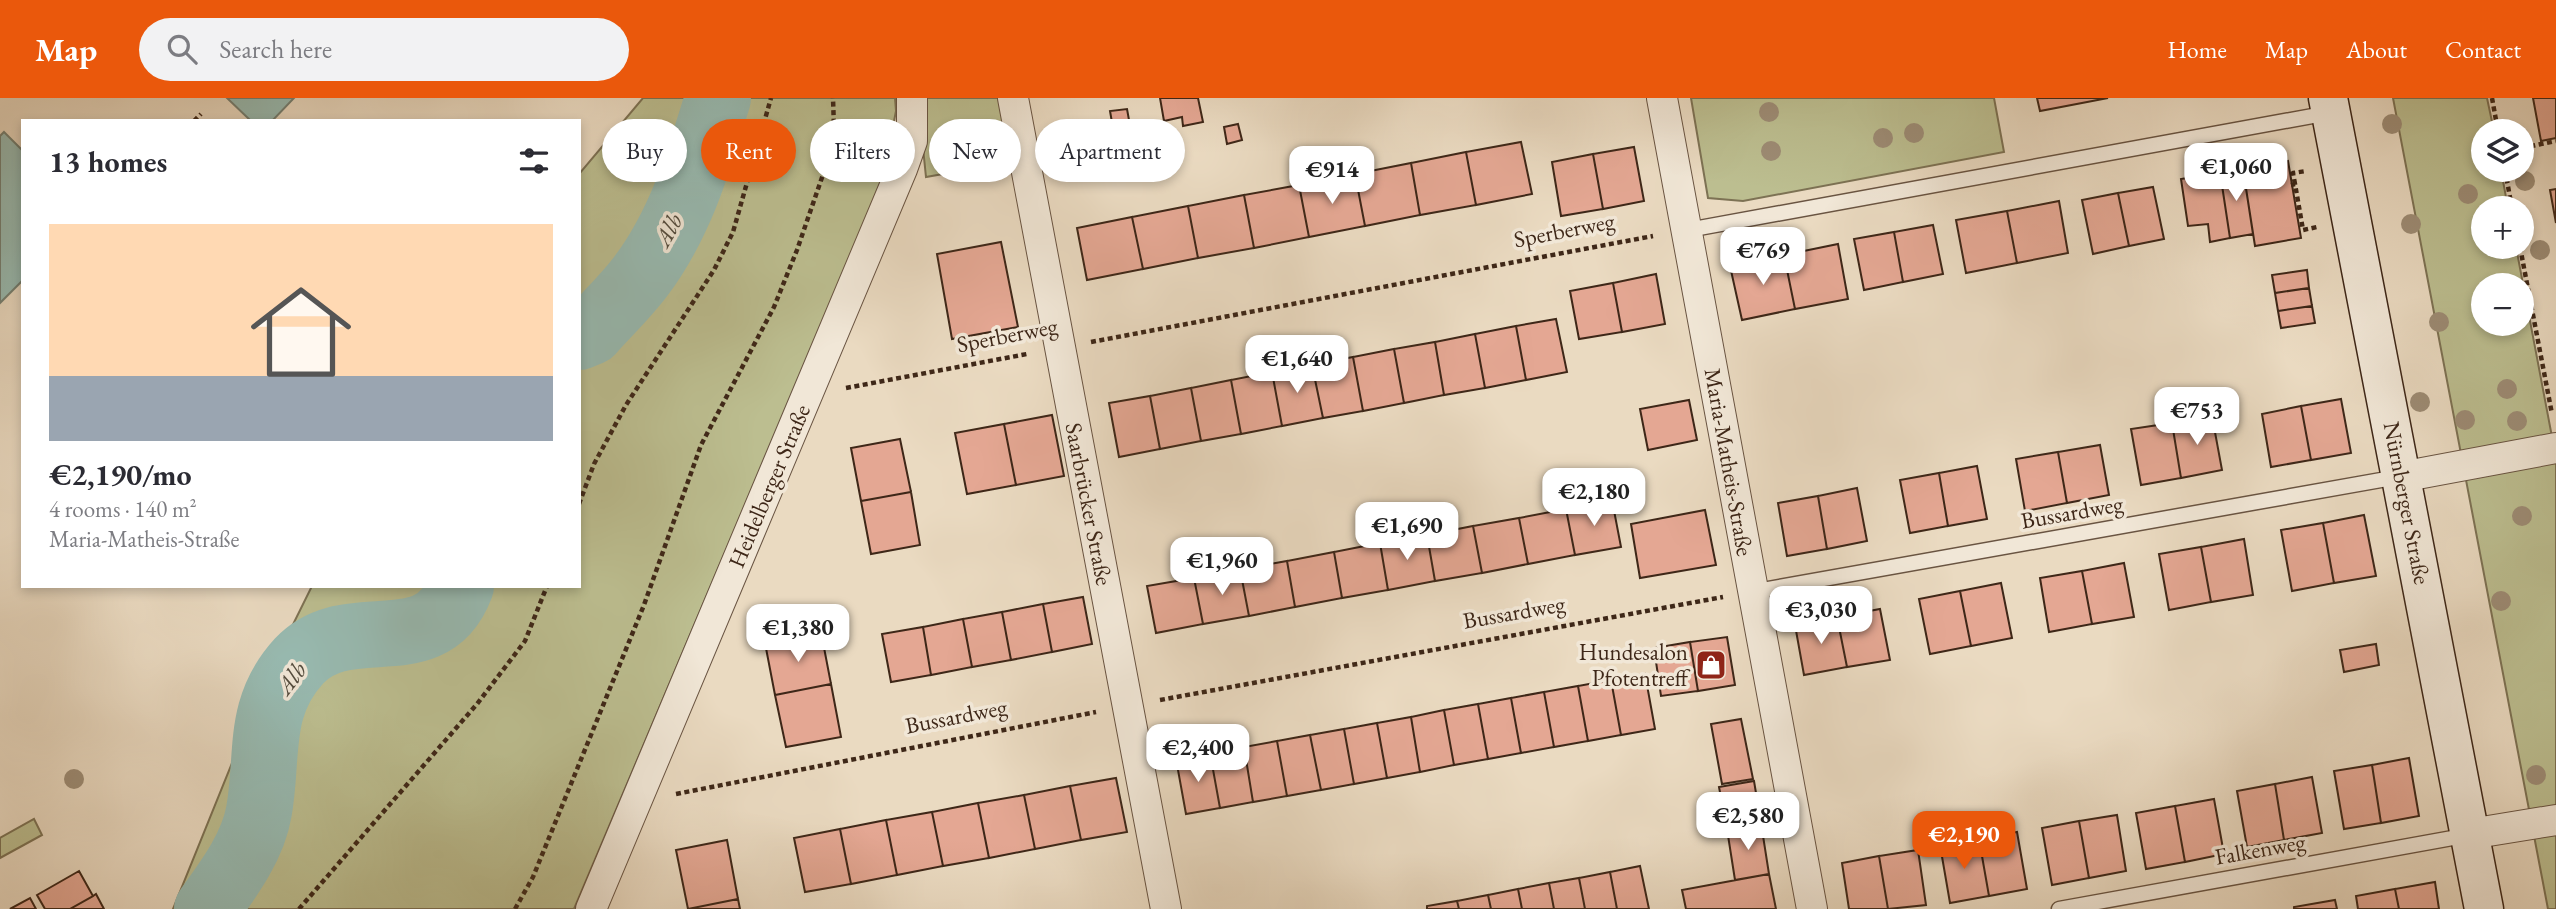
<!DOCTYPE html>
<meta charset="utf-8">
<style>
body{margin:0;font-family:"EB Garamond",serif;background:#f2f2f3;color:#2b2b33;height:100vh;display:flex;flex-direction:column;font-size:26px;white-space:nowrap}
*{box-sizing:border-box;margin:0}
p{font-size:23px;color:#7c7c81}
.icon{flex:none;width:38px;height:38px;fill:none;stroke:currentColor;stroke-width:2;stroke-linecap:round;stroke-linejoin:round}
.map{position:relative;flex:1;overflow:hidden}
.panel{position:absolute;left:21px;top:21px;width:560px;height:469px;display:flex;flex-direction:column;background:#fff;border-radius:0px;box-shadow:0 4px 10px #0003}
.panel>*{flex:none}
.guide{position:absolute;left:602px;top:21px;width:665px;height:63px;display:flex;gap:14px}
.buttons{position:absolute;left:2471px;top:21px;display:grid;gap:14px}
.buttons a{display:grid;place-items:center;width:63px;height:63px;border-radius:50%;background:#fff;box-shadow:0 4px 10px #0003;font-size:35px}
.price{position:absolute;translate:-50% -60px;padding:0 16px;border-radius:14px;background:#fff;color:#222;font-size:23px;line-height:46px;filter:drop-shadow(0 2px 4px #0008)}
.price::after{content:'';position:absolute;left:50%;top:42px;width:21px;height:16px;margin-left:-10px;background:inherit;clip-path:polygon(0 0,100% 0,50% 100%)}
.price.current{background:#ea580c;color:#fff}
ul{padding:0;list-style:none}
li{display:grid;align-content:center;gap:14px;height:371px;padding:0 28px}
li+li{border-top:2px solid #e1e1e2}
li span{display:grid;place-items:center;height:217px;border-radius:0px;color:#555}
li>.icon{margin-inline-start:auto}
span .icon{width:126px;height:126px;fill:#fffc;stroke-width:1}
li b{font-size:30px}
h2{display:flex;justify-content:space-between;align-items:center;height:84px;padding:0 28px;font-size:30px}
.tag{padding:0 24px;border-radius:32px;background:#fff;box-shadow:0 4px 10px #0003;font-size:24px;line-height:63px}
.tag.current{background:#ea580c;color:#fff}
header{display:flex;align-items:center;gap:42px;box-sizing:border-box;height:98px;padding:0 35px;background:#ea580c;color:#fff}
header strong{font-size:33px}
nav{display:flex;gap:38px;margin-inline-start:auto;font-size:24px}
.search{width:490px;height:63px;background:#f2f2f3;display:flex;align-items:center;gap:18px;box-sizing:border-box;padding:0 24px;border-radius:38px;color:#7c7c81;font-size:26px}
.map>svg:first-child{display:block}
.green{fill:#bcbe90;stroke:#7d7254;stroke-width:2;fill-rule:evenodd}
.water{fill:#98bbb2;stroke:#748074;stroke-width:2}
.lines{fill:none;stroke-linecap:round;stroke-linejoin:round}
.river{stroke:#98bbb2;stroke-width:66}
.building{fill:#e4a793;stroke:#3e2718;stroke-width:2}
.lane-casing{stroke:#695442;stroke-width:17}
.street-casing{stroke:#695442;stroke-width:32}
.secondary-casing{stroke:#3e2718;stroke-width:41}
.path{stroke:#3e2718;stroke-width:4.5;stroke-dasharray:5 3.5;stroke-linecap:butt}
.lane{stroke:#f1e7d7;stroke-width:14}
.street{stroke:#f1e7d7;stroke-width:30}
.secondary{stroke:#f1e7d7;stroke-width:38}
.tree{fill:#9d8c75}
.labels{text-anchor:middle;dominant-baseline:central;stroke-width:7;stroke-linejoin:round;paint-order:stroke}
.street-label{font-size:23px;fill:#3e2718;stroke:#f1e7d7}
.poi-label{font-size:23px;fill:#3e2718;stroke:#f1e7d7;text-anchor:end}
.water-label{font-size:24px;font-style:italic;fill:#544c3e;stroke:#f1e7d7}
</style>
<header>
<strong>Map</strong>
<div class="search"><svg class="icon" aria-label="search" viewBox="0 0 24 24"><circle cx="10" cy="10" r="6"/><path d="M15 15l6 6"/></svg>Search here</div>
<nav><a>Home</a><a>Map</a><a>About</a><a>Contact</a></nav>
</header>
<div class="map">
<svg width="2556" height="811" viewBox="0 0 2556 811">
<rect width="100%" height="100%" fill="#eadac1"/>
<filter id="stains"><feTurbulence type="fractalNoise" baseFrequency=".00286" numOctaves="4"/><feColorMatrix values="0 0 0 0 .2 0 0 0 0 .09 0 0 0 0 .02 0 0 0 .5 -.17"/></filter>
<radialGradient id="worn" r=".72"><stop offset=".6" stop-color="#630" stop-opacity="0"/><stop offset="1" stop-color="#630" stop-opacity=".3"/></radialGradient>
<path class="green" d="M643,0H895L896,13L882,84L574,811H173L266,581L312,488H579V76Z
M918,0H1005L1016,63L926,79Z
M1691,0H1994L2004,54L1743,103L1708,100Z
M2393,0H2487L2494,33H2483V72H2501L2508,110H2483V149H2516L2556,360V811H2548ZM2483,187H2522V226H2483Z
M34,721L42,737L0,760V740Z"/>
<path class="water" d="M227,0H294L272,23H251Z
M4,34L23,53V182L0,205V38Z"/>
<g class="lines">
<path class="river" d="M579,239L591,234C607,216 626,198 641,178C681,125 699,62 718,0
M207,811C228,782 253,749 259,713C269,657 256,610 299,563C349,510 431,568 461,488"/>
</g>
<path class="building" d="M1160,0H1198L1203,24L1183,28L1182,19L1164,23Z
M2037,0H2108L2040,13Z
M2533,0H2556V40L2541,43Z
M1127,11L1131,33L1114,36L1110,13Z
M1238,26L1242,42L1227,46L1224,29Z
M1521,44L1532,96L1476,107L1466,54Z
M1634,49L1644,103L1603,111L1593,56Z
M1466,54L1476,107L1420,117L1411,65Z
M1593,56L1603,111L1561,118L1552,64Z
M2288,63L2301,140L2255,148L2243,71Z
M1411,65L1420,117L1365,128L1355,76Z
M2243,71L2253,136L2230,140L2220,74Z
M2220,74L2230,140L2210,144L2208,126L2188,128L2181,81Z
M1355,76L1365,128L1309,139L1299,87Z
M1299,87L1309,139L1254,150L1244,97Z
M2153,89L2164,141L2129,148L2118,95Z
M2556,91V125L2550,92Z
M2118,95L2129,148L2093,156L2082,102Z
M1244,97L1254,150L1198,160L1188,108Z
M2059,103L2068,155L2017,165L2007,113Z
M1188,108L1198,160L1143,171L1132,119Z
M2007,113L2017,165L1966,175L1956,122Z
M1132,119L1143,171L1087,182L1077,130Z
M1933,127L1943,176L1903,184L1894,134Z
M1894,134L1903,184L1864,192L1854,141Z
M1001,144L1018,229L952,241L937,156Z
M1838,146L1848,201L1795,211L1784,157Z
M1784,157L1795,211L1742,222L1730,168Z
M2307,172L2309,190L2275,195L2272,177Z
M1656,176L1665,226L1622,234L1613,185Z
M1613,185L1622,234L1579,241L1570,193Z
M2309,190L2312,208L2278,213L2275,195Z
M2312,208L2315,225L2281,230L2278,213Z
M1556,221L1567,274L1526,282L1516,228Z
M1516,228L1526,282L1485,290L1475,236Z
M1475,236L1485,290L1444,297L1435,244Z
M1435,244L1444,297L1404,305L1394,251Z
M1394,251L1404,305L1363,313L1353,259Z
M1353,259L1363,313L1323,320L1312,267Z
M1312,267L1323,320L1282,328L1272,274Z
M1272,274L1282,328L1241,336L1231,282Z
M1231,282L1241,336L1201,343L1191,290Z
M1191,290L1201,343L1160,351L1150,298Z
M1150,298L1160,351L1119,359L1109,305Z
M2341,301L2351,355L2311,362L2301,308Z
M1689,302L1697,342L1648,352L1640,311Z
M2301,308L2311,362L2271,369L2262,316Z
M1052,317L1064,378L1016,387L1004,326Z
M2212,318L2222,372L2181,380L2172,325Z
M2172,325L2181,380L2141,387L2131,331Z
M1004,326L1016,387L967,396L955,335Z
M900,341L911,394L861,403L851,350Z
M2100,347L2109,397L2067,405L2058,354Z
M2058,354L2067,405L2025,413L2016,361Z
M1977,368L1987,421L1948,428L1939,375Z
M1939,375L1948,428L1910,435L1900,382Z
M1857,390L1867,443L1827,451L1818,398Z
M911,394L920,447L871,456L861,403Z
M1818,398L1827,451L1787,458L1778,405Z
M1612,402L1621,449L1575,457L1566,411Z
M1566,411L1575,457L1528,466L1519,420Z
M1705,412L1716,467L1640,480L1631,426Z
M2364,417L2376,478L2334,485L2323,425Z
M1519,420L1528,466L1482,475L1473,428Z
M2323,425L2334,485L2292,493L2281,432Z
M1473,428L1482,475L1435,483L1427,437Z
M1427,437L1435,483L1388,492L1380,445Z
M2244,441L2253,497L2211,504L2201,449Z
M1380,445L1388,492L1342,500L1334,454Z
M2201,449L2211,504L2169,512L2159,456Z
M1334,454L1342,500L1295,509L1287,463Z
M1287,463L1295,509L1249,518L1240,471Z
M2124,465L2134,519L2092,526L2082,473Z
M1240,471L1249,518L1203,526L1194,480Z
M2082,473L2092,526L2049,534L2040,480Z
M1194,480L1203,526L1156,535L1147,488Z
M2001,485L2012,540L1971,548L1960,493Z
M1960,493L1971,548L1930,556L1919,501Z
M1083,499L1092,546L1052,554L1043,506Z
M1043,506L1052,554L1011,562L1002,514Z
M1880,511L1890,562L1847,569L1837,519Z
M1002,514L1011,562L972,569L963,521Z
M1837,519L1847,569L1804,577L1795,527Z
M963,521L972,569L931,577L923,529Z
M923,529L931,577L891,584L882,536Z
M821,534L831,586L775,597L765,545Z
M1727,539L1735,587L1698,593L1690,544Z
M1690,544L1698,593L1661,598L1654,550Z
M2376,546L2379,567L2344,574L2340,552Z
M1645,576L1655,631L1621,637L1611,582Z
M1611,582L1621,637L1588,643L1578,588Z
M831,586L841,639L786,649L775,597Z
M1578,588L1588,643L1554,649L1544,594Z
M1544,594L1554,649L1521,655L1511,600Z
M1511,600L1521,655L1488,661L1478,606Z
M1478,606L1488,661L1454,667L1444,612Z
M1444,612L1454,667L1420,674L1411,619Z
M1411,619L1420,674L1387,680L1377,625Z
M1741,621L1753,681L1722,686L1711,626Z
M1377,625L1387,680L1354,686L1344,631Z
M1344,631L1354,686L1321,692L1310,637Z
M1310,637L1321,692L1287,698L1277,643Z
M1277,643L1287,698L1253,704L1244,649Z
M1244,649L1253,704L1220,710L1210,655Z
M1210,655L1220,710L1186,716L1176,661Z
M2409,660L2419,718L2381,725L2372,667Z
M2372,667L2381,725L2344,731L2334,673Z
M2312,679L2322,735L2284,742L2275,686Z
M1116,680L1127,734L1081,742L1070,688Z
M1754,683L1761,725L1727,731L1719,689Z
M2275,686L2284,742L2247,749L2237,693Z
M1070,688L1081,742L1035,751L1024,697Z
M1024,697L1035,751L989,760L978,705Z
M2214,701L2224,756L2185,764L2175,708Z
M978,705L989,760L943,768L932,714Z
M2175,708L2185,764L2146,771L2136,715Z
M932,714L943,768L897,777L886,722Z
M2117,717L2126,773L2089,780L2079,723Z
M886,722L897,777L851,786L840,731Z
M2079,723L2089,780L2052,787L2042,730Z
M1761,725L1769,776L1735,782L1727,731Z
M840,731L851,786L805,794L794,740Z
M2017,734L2027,791L1989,798L1979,741Z
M1979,741L1989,798L1950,805L1940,747Z
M727,742L738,801L688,811L676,752Z
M1918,752L1926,807L1888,811L1879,758Z
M1879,758L1888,811H1849L1842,765Z
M1640,768L1649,811H1617L1610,774Z
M79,773L93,798L70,811H45L37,797Z
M1610,774L1617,811H1585L1579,780Z
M1769,776L1776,811H1686L1682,792Z
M1579,780L1585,811H1554L1549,785Z
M2435,784L2439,811H2399L2395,791Z
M1549,785L1554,811H1522L1518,791Z
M1518,791L1522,811H1491L1488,797Z
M2395,791L2399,811H2358L2356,798Z
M96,796L104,811H70L93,798Z
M1488,797L1491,811H1459L1457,803Z
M30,800L36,811H10Z
M738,801L740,811H688Z
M2335,802L2337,811H2294V809Z
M1457,803L1459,811H1427V808Z"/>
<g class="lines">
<g class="lane-casing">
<path id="lane" d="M1688,132L2329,15
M1751,494L2398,379
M2059,811L2469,737"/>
</g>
<g class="street-casing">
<path id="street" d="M1013,0L1166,811
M1662,0L1812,811
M2401,379L2556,350
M2470,736L2556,722
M591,811L902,71L912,43V0"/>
</g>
<g class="secondary-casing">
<path id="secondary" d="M2328,0L2484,811"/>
</g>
<path class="path" d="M2492,0L2498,33
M194,23L201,16
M944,36L987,28
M2522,50L2556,43
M2505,72L2512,110
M2295,86L2293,75L2306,73
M2291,87L2295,86L2303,132L2317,129
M2520,149L2552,316
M1091,244L1653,138
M846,290L1027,256
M579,406L594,366L626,307L714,172L733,134L771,0
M1160,602L1723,499
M676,696L1096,614
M299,811L477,606L525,543L547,488
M515,811L533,779L644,507L701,347L774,209L797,152L828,62L834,30L833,0"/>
<use href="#lane" class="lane"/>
<use href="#street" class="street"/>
<use href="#secondary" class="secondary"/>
</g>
<g class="tree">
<circle cx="1769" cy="14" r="10"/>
<circle cx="2392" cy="26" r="10"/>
<circle cx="1914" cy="35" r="10"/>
<circle cx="1883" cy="40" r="10"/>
<circle cx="1771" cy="53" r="10"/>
<circle cx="2525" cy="83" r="10"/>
<circle cx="2468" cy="96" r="10"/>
<circle cx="2411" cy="126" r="10"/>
<circle cx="2540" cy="152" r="10"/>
<circle cx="2439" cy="224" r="10"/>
<circle cx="2507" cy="291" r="10"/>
<circle cx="2420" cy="304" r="10"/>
<circle cx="2465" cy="322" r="10"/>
<circle cx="2517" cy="323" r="10"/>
<circle cx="2522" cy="418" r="10"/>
<circle cx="2501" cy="503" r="10"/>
<circle cx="2536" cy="677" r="10"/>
<circle cx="74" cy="681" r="10"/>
</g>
<defs>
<g id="shop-square" transform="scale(1.575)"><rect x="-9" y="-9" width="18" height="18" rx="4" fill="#8f2418" stroke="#f1e7d7"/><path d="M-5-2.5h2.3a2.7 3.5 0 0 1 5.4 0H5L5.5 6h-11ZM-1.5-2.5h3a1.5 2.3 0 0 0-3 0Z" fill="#fff"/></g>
</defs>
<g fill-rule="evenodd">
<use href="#shop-square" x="1711" y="567"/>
</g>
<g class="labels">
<g class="street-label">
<text transform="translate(1564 132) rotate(-11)">Sperberweg</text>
<text transform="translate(1007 237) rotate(-11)">Sperberweg</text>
<text transform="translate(1729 364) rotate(80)">Maria-Matheis-Straße</text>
<text transform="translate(769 388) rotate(-67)">Heidelberger Straße</text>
<text transform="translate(2407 405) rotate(79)">Nürnberger Straße</text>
<text transform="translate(1089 406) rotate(79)">Saarbrücker Straße</text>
<text transform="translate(2072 414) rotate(-10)">Bussardweg</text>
<text transform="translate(1514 514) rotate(-10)">Bussardweg</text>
<text transform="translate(956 618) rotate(-11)">Bussardweg</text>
<text transform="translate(2260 751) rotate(-10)">Falkenweg</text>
</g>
<g class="poi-label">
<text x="1688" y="554">Hundesalon<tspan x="1688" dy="26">Pfotentreff</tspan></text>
</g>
<g class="water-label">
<text transform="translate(668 132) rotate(-61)">Alb</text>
<text transform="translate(291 580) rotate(-53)">Alb</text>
</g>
</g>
<rect width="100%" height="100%" filter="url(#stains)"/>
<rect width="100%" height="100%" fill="url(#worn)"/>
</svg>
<div class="buttons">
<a><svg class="icon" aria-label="layers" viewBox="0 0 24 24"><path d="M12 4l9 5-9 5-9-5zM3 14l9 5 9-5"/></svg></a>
<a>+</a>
<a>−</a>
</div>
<b class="price" style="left:2236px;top:105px">€1,060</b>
<b class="price" style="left:1332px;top:108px">€914</b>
<b class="price" style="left:1763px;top:189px">€769</b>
<b class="price" style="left:1297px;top:297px">€1,640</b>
<b class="price" style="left:2197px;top:349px">€753</b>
<b class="price" style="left:1594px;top:430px">€2,180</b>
<b class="price" style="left:1407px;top:464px">€1,690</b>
<b class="price" style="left:1222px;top:499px">€1,960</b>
<b class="price" style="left:1821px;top:548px">€3,030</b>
<b class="price" style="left:798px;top:566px">€1,380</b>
<b class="price" style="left:1198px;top:686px">€2,400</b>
<b class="price" style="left:1748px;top:754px">€2,580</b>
<b class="price current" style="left:1964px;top:773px">€2,190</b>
<div class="guide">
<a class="tag">Buy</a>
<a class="tag current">Rent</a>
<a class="tag">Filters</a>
<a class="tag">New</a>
<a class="tag">Apartment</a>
</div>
<section class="panel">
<h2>13 homes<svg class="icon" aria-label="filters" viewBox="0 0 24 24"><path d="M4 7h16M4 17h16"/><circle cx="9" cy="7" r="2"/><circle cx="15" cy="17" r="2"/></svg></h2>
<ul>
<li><span style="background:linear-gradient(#ffd9b3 70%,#9aa5b1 0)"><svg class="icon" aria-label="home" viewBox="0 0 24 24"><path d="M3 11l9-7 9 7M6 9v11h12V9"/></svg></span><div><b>€2,190/mo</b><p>4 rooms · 140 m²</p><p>Maria-Matheis-Straße</p></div></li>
</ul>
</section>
</div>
